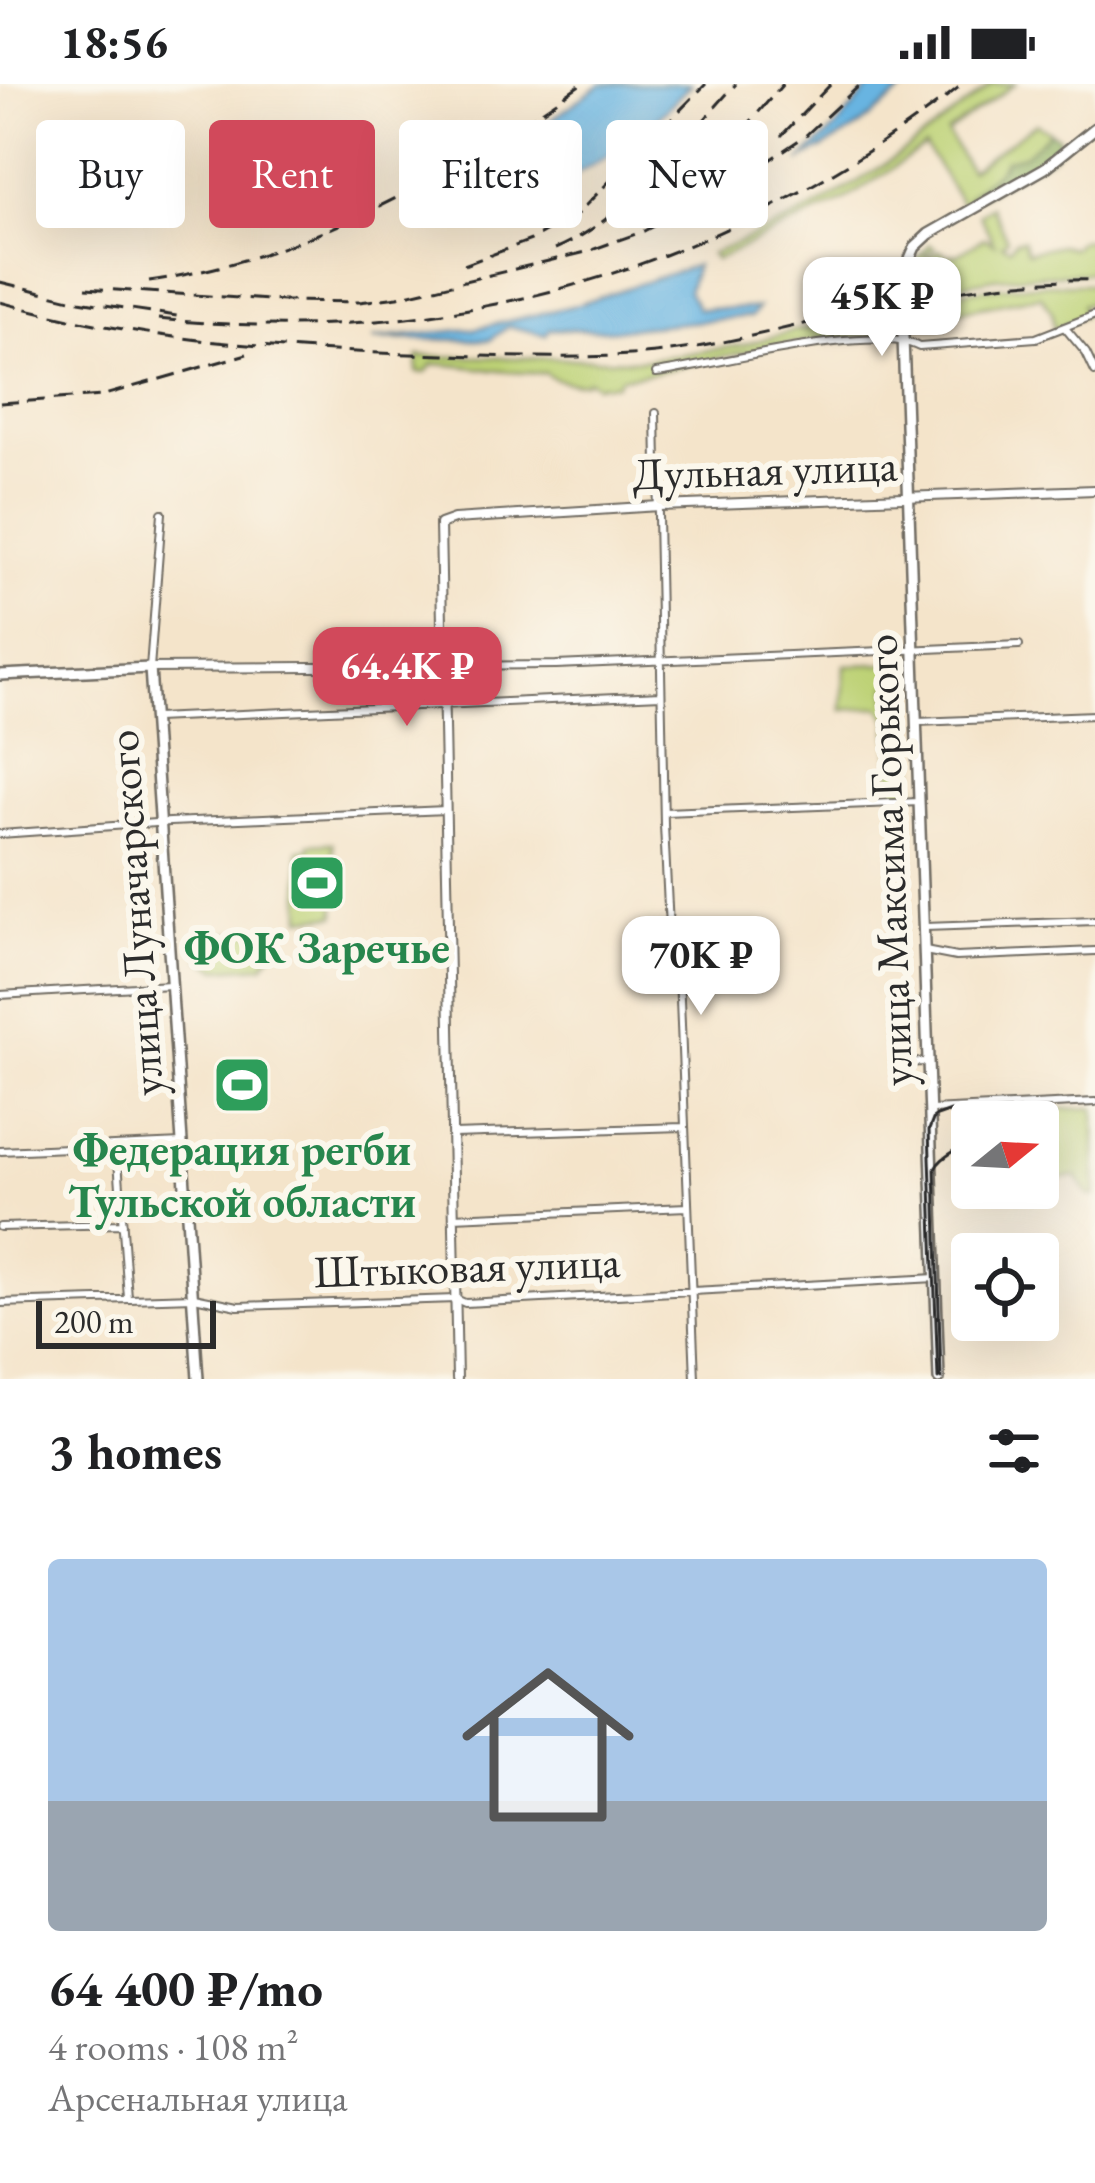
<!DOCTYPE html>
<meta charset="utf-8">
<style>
body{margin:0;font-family:"EB Garamond",serif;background:#f6f6f6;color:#202124;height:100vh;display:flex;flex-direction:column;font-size:45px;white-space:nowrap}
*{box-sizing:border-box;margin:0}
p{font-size:39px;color:#757577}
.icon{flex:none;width:66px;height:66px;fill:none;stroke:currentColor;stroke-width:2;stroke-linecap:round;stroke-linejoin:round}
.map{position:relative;height:1295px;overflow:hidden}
.sheet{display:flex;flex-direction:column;background:#fff;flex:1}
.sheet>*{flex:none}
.top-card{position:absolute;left:36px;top:36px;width:1023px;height:108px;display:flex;gap:24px}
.needle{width:78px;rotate:72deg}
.fabs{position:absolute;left:951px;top:1017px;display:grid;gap:24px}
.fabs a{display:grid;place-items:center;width:108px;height:108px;border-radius:12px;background:#fff;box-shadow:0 12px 48px #0002;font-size:60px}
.scale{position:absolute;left:36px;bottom:30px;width:180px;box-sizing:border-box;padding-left:12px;border:6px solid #2b2b2b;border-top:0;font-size:33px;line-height:42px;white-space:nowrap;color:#2b2b2b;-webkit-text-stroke:9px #fbf7ec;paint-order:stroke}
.price{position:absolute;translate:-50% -102px;padding:0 27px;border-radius:24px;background:#fff;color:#222;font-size:39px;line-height:78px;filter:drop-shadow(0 3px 6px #0008)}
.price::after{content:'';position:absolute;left:50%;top:72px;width:36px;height:27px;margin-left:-18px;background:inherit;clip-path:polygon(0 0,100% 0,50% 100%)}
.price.on{background:#d1495b;color:#fff}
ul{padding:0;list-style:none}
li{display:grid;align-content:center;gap:24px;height:636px;padding:0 48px}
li+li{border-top:3px solid #e0e0e0}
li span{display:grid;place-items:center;height:372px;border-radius:12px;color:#555}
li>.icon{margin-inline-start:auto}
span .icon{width:216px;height:216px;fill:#fffc;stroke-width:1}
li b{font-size:51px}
h2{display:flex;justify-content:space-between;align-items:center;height:144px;padding:0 48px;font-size:51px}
.chip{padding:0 42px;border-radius:12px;background:#fff;box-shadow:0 12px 48px #0002;font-size:42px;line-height:108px}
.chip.on{background:#d1495b;color:#fff}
.status{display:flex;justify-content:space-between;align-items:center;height:84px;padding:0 60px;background:#fff;direction:ltr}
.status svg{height:33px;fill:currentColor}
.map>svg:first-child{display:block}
.green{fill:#bdd276;stroke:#747e50;stroke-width:3}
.forest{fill:#96b467;stroke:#607049;stroke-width:3}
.water{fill:#68b4e1;stroke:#4a7086;stroke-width:3}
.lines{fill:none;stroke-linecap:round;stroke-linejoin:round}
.minor-casing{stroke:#716c63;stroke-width:10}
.tertiary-casing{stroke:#716c63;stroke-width:12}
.secondary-casing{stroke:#716c63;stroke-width:14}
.minor{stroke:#fff;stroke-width:6}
.tertiary{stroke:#fff;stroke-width:8}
.secondary{stroke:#fff;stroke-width:9}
.tram{stroke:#2b2b2b;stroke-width:3}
.rail{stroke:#2b2b2b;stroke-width:3;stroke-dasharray:18 9;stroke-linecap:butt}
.labels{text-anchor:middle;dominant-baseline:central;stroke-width:12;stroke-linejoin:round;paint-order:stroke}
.street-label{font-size:45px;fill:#2b2b2b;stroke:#fbf7ec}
.leisure-label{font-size:45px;font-weight:bold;fill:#27864d;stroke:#fbf7ec}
</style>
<div class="status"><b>18:56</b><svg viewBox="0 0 49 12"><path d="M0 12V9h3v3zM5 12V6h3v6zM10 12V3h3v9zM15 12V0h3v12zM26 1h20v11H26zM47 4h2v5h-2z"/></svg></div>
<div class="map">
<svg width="1095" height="1295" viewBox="0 0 1095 1295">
<rect width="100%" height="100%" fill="#fbf7ec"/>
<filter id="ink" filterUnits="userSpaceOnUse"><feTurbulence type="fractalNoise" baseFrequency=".00833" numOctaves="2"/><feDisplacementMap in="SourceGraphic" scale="24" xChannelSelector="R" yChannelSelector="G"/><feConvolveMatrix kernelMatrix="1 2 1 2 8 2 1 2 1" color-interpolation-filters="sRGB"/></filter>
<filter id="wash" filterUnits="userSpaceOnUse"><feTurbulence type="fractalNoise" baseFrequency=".004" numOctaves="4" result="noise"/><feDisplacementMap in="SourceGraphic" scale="48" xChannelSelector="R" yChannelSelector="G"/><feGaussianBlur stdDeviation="2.7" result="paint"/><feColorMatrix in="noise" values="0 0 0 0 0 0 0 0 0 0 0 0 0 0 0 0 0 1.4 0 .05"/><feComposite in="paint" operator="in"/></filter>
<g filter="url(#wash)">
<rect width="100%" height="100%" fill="#f4e4ca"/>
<path class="green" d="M992,0H1015L947,49L970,86L1036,39L1050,48L1024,72L1005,76C996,95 976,99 968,115L972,117L924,146L962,120L925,62L845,116L715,176L711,170C744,155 782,142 814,124C878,88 936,46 992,0Z
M991,122L1007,155L1002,160L1010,164L1015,157L1023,156L1027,168L1060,161L1072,164L1081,156L1095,158V188L996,194L915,209L909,206L915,179L930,160L935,164L925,171L927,175L940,167L947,172L958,170L984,154L994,159L979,130Z
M1051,200H1095V218L1082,221L1084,231L1054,246L1052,228L1041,212L919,234L918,241L911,231C931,202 1017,203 1051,200Z
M887,229L896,234L895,248L774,261C764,267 757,266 746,268C704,275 663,290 620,293L616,300L595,301L589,296C579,302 553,297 545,289C506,291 472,281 433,280L425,289L417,288L418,272L645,276L743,261L794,247Z
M910,571L911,595L888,601V618L912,623L914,689L907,690L908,700L915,701V710H894L888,634L880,623L842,626L845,581L887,580L892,572Z
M333,759L336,831L302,834L299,766L310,765V760Z
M258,847L271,853L275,864L263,882L218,885L202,875L201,863L211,851Z
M1095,1024V1112H1089L1076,1093L1038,1096V1074L1045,1072L1046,1041L1050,1031L1062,1025Z"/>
<path class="forest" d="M1050,48L1058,52L1060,64L1054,71L972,117L967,115C976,99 996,95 1005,76L1024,71Z"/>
<path class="water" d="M601,0H691L650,42L608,72L551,105L507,92L505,69Z
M873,0H912L856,45L799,78L835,45Z
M696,181L688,207L698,225L758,224L752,232L611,246L550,245L546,251L509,242L490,256L373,255L474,245L572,222Z"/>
</g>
<g filter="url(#ink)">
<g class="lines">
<g class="minor-casing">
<path id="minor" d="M1066,245L1086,269L1095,288
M656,289C712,282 875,238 919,263L1036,254L1095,231
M656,329L664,741L669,844L679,890L695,1295
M443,582L556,581L1019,561
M150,584L162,429
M155,634L661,611
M917,638L1095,631
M665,728L920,718
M0,750L170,738L446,726
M925,843L1095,837
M925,867L956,873L1095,867
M0,911L170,901
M900,979L926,978
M931,1026L1095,1018
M453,1050L683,1043
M117,1062L128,1214
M0,1067L182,1059
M453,1133L687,1123
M0,1143L123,1140
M0,1219L194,1213L238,1222L456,1215L465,1219L936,1194"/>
</g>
<g class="tertiary-casing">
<path id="tertiary" d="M150,584L443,582
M457,1295L440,440L454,435L659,422L1095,406"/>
</g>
<g class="secondary-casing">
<path id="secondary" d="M0,591L150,584L198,1295
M939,1295L901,195L915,163L929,150L1045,84L1095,44"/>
</g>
<use href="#minor" class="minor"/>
<use href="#tertiary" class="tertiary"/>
<use href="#secondary" class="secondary"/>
<path class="tram" d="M938,1295L929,1046L934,1033L951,1027L966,1036C977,1067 945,1064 935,1085L941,1295"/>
<path class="rail" d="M781,52L831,0
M664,124L699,97L783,0
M555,165C630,133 682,58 736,0
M464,181L531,156L577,130L706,0
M149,197C307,174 452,91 581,0
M0,198L79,217L177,232
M86,204L284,217L359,218L398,213L586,168L644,147L743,94L805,52L861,0
M0,218C151,259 289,267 444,271C531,273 622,278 708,261C837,236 962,193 1095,196
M158,235C458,265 726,185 963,0
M0,319L101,312L247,270"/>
</g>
</g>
<defs>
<g id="stadium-square" transform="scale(3)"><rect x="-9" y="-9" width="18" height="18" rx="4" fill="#2e9e5b" stroke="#fbf7ec"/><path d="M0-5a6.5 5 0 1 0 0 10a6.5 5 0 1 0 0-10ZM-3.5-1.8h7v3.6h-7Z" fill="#fff"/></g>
</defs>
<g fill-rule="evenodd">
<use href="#stadium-square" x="317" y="799"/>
<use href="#stadium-square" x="242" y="1001"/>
</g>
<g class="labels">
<g class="street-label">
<text transform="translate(765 385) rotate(-2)">Дульная улица</text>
<text transform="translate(888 776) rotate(-92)">улица Максима Горького</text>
<text transform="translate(134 829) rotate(-94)">улица Луначарского</text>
<text transform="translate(467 1182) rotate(-2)">Штыковая улица</text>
</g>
<g class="leisure-label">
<text x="317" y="863">ФОК Заречье</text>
<text x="242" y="1065">Федерация регби<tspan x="242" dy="52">Тульской области</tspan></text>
</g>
</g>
</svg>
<div class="fabs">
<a><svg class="needle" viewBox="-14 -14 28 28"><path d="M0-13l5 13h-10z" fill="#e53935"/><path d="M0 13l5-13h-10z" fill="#757577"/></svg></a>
<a><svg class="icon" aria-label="locate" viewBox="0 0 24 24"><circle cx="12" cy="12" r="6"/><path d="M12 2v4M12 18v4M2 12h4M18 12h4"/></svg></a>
</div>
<div class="scale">200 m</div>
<b class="price" style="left:882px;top:275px">45K ₽</b>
<b class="price on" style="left:407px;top:645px">64.4K ₽</b>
<b class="price" style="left:701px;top:934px">70K ₽</b>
<div class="top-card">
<a class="chip">Buy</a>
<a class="chip on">Rent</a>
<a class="chip">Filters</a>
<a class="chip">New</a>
</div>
</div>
<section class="sheet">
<h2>3 homes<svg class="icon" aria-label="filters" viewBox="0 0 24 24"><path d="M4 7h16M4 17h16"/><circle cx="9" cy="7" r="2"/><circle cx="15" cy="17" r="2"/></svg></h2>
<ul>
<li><span style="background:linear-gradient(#a9c7e8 65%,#9aa5b1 0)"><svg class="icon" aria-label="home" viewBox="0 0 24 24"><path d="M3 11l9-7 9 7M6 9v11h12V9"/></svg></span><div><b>64 400 ₽/mo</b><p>4 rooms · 108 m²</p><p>Арсенальная улица</p></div></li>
</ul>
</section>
